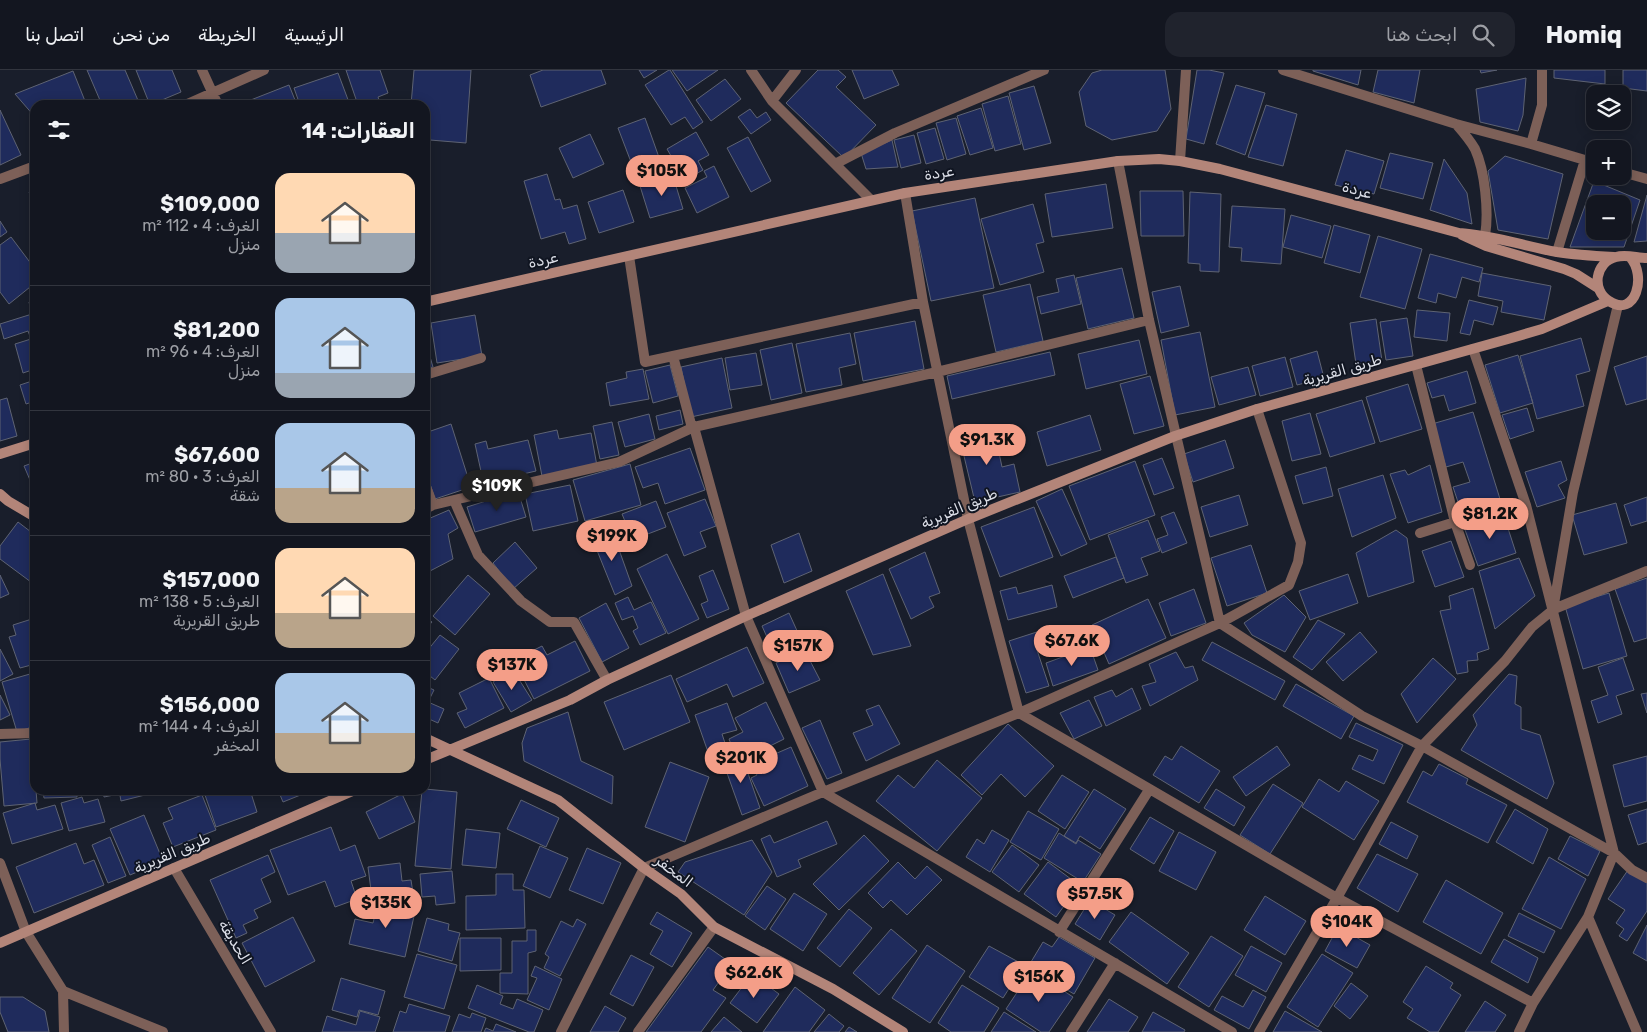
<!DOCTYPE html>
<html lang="ar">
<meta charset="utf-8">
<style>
body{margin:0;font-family:Rubik,Cairo,sans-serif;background:#20232d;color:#f1f3f6;direction:rtl;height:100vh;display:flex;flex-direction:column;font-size:19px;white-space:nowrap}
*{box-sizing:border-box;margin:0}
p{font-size:16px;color:#9d9fa5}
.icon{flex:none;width:28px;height:28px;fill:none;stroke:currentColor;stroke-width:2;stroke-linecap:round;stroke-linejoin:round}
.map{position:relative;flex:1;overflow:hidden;direction:ltr}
.side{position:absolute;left:30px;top:30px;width:400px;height:695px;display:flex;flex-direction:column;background:#131620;border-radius:15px;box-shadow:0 2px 12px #0003,0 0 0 1px #32353e;direction:rtl}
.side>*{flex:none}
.controls{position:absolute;left:1586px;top:15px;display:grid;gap:10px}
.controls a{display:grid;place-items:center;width:45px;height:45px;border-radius:10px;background:#131620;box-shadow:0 2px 12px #0003,0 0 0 1px #32353e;font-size:25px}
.price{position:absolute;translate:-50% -42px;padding:0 11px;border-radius:18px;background:#f49e88;color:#111;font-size:16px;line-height:32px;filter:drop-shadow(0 1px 2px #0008)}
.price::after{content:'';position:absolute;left:50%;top:30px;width:15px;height:11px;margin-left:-8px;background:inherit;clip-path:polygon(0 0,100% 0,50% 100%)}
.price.on{background:#222;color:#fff}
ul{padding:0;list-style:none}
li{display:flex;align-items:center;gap:15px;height:125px;padding:0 15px}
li+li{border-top:1px solid #32353e}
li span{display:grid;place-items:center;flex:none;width:140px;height:100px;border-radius:15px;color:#555}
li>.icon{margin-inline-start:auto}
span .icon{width:60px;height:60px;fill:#fffc;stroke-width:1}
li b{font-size:21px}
h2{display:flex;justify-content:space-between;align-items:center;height:60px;padding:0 15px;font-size:21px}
header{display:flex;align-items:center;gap:30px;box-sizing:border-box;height:70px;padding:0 25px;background:#131620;border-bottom:1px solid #32353e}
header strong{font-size:24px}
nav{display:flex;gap:28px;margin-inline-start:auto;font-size:18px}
.search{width:350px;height:45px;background:#20232d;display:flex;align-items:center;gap:12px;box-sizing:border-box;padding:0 18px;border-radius:15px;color:#9d9fa5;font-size:19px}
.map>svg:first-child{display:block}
.building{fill:#1f2b5c;stroke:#5e6373;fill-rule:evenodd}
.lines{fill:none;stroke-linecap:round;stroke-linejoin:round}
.street{stroke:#7d6058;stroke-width:10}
.secondary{stroke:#b38579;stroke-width:10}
.labels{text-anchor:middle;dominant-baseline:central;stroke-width:4;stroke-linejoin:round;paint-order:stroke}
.street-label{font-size:15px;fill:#dbdee7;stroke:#101521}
</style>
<header>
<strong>Homiq</strong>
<div class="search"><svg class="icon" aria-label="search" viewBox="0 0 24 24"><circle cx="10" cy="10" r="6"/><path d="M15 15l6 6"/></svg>ابحث هنا</div>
<nav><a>الرئيسية</a><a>الخريطة</a><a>من نحن</a><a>اتصل بنا</a></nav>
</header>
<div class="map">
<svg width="1647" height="962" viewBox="0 0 1647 962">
<rect width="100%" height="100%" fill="#191e2b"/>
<path class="building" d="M87,0H125L140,35H102Z
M136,0H172L181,22L150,35Z
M346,0H380L388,23L378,27L381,35H358Z
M414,0H471L466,73L430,70V63H425V35H411Z
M543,0H601L606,14L541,37L530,5Z
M639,0H657L644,8Z
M669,0H670L703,52L693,59L685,47L671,55L645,15Z
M672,0H718L687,21Z
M818,0H838L846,7L836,17L876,55L844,88L786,33Z
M852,0H892L899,15L864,29Z
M1102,0H1165L1171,39L1157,61L1112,70L1086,56L1079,22L1092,3Z
M1197,0H1209L1224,3L1204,74L1186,69Z
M1313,0H1361L1358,15L1313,1Z
M1378,0H1420L1414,33L1373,22Z
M1480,0H1497L1481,3Z
M1554,0H1605V14L1554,8Z
M1623,0H1647V21L1623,18Z
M73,1L85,31L81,35H35V47L15,24Z
M338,3L350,35H300L294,18Z
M1526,8L1523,45L1518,61L1480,52L1476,19Z
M725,9L741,29L711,51L696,30Z
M289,15L297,35H238Z
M1236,15L1265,23L1245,85L1216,74Z
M1034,16L1051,73L1024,80L1009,23Z
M1008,26L1021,74L995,81L982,34Z
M1266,35L1297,44L1283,96L1248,87Z
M981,38L993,78L970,85L957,46Z
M750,39L757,48L766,42L771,50L751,64L738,47Z
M0,40L21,85L0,95Z
M645,48L661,93L650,97L654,107L639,113L618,58Z
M956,48L966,84L947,90L936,53Z
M935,58L944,89L926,94L917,63Z
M696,62L709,85L698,91L703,100L685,110L667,79Z
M590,64L604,94L573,108L559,78Z
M914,65L921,93L901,98L894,70Z
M748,67L771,111L751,122L727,78Z
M892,70L898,97L866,99L861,83Z
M1346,80L1384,91L1374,124L1335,115Z
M1390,83L1433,93L1423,129L1380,118Z
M1505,86L1563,104L1548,169L1498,160L1488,101Z
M1444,89L1467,123L1472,154L1430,140Z
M714,96L729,127L697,143L685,118L707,107L704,101Z
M547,104L555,130L560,129L563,139L577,135L586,169L569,174L565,162L541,169L524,111Z
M673,106L683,139L650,148L640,116Z
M1594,111L1640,130L1624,177H1570ZM1595,134H1622V161H1595Z
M1106,114L1113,158L1052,167L1045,124Z
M35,118V133L29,122Z
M623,120L634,152L599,163L588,132Z
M1140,121H1183L1184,166H1141Z
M1190,122L1221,124L1219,202L1200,201V194L1188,193Z
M1647,125V171L1634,172Z
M975,128L994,218L931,231L912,141Z
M1033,134L1044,172L1036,174L1044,202L1000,215L981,149Z
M1232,136L1285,139L1281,194L1241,191L1242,178L1229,177Z
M1291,145L1331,156L1322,188L1283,177Z
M0,151L7,162L0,167Z
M1334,155L1370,165L1360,203L1324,193Z
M1378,166L1422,179L1405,239L1360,227Z
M11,167L35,199V213L9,234L0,222V175Z
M1430,184L1483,198L1479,212L1462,207L1456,228L1438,223L1436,233L1418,228Z
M1122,198L1134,248L1088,259L1076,208Z
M1482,203L1551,216L1544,250L1501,242L1503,231L1478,226Z
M1074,205L1081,234L1041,244L1037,227L1059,222L1056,209Z
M1030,214L1043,271L996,282L983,225Z
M1180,216L1189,256L1161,263L1152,222Z
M35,230V299L23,303L15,274L31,269L28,261L4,269L0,254L32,244L29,232Z
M1469,230L1498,237L1493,255L1474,250L1470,265L1460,263Z
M1417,240L1450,243L1447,271L1414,267Z
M475,245L482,286L437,293L431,253Z
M1407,248L1413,286L1386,290L1380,252Z
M1376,249L1382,291L1356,294L1350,253Z
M915,251L924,299L863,311L854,263Z
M1200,262L1215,337L1175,345L1161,270Z
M850,263L856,294L839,298L842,315L806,322L796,274Z
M1581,268L1590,301L1576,305L1584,336L1537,349L1520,286Z
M425,270L433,297L425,299Z
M1139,270L1147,304L1086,319L1078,284Z
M792,273L802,323L771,330L760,280Z
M1317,281L1324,308L1297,315L1290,289Z
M1050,282L1055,305L952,329L947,306Z
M756,283L762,315L730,320L725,288Z
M1518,285L1533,333L1500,343L1485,295Z
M1647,286V329L1626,335L1614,297Z
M1285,287L1293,317L1260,326L1252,296Z
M722,288L732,338L691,347L681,297Z
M670,295L678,326L653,333L645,301Z
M1248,297L1256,325L1219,335L1211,307Z
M643,299L649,329L610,336L606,313L627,308L626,302Z
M1467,301L1476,333L1449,341L1444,325L1432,328L1427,313Z
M1150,306L1164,356L1134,364L1120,314Z
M35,310V331L26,334L20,315Z
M1408,314L1422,359L1380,372L1366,327Z
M7,328L17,366L0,371V330Z
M1362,330L1375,373L1330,387L1316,344Z
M1527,338L1534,361L1510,369L1502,345Z
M680,340L683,354L659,360L656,346Z
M1473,342L1500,429L1461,441L1453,417L1470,412L1463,392L1446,397L1432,354Z
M1310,343L1321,384L1292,391L1282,351Z
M649,344L655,369L625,377L618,352Z
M1090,345L1101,380L1047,396L1037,362Z
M612,352L619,385L600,389L593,356Z
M451,354L471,417L435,429L425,399V363Z
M983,356L985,366L995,364L1002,397L1014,394L1020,422L975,432L958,361Z
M557,360L559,369L591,363L597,396L542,406L534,365Z
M528,370L536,401L475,415L474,409L482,406L475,374L486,371L488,379Z
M1225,370L1234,398L1193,412L1184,384Z
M690,378L705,420L665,434L658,413L643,418L635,397Z
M1162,388L1174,418L1154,425L1143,395Z
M1135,391L1155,445L1090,470L1069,416Z
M1561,391L1567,410L1558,415L1565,428L1537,437L1525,402Z
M35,392V407L30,410L24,396Z
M630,394L641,435L585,451L573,410Z
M1430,395L1442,442L1408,453L1390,404L1405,400L1408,405Z
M1326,397L1333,426L1303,434L1295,406Z
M1383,405L1396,448L1352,467L1338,419Z
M570,415L578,451L533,461L525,424Z
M1062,419L1087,474L1061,486L1036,431Z
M518,421L526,447L475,462L467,437Z
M1239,425L1248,455L1210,467L1201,437Z
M1647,427V451L1631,456L1624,435Z
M705,429L716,456L700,462L706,477L684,486L667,443Z
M656,431L666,457L640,467L634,453L627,456L622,444Z
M1616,433L1627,473L1584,485L1572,445Z
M1034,437L1053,487L1000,507L981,457Z
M449,440L458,458L448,464L453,489L430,501L425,492V457L430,455L428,449Z
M1174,442L1187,473L1162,483L1157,469L1168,465L1161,447Z
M1504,446L1516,483L1478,496L1464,457Z
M1148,450L1160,481L1141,488L1148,505L1126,513L1108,465Z
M18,452L35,465V515L0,489V476Z
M612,460L632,516L615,525L592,468Z
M1396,460L1407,468L1414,512L1368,527L1356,483Z
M799,463L812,501L784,513L771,475Z
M1451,471L1464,507L1435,517L1422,481Z
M515,472L537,498L513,519L493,493Z
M1251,475L1267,523L1227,536L1211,488Z
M925,482L940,523L929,527L934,537L911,549L889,499Z
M667,484L699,549L668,564L637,499Z
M1116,487L1124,508L1073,528L1064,506Z
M1519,488L1535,526L1495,559L1479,501Z
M713,500L729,539L707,548L701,534L708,531L699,506Z
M883,504L911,576L873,585L846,521Z
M1348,504L1358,533L1310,550L1299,521Z
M0,505L9,524L0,528Z
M468,505L490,524L455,565L433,546Z
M1647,508V568L1634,572L1615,519Z
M1052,515L1057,537L1008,550L1000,521L1016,517L1018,524Z
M1473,518L1489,579L1477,583L1478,590L1467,591L1468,602L1457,604L1440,541L1451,539L1449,526Z
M1194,519L1206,553L1171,566L1159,533Z
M1609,523L1627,586L1583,599L1565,536Z
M1284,525L1306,547L1285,582L1252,565L1244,553Z
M628,527L634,540L651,532L666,563L640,575L633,561L638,558L633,546L622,550L615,533Z
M1148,529L1166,568L1109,594L1092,555Z
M606,533L629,578L602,592L579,548Z
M789,543L803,574L775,585L762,556Z
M425,547L432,552L425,560Z
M35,548V594L20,598L9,567L16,565L13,555Z
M1318,550L1345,564L1312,600L1293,587Z
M1046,559L1050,572L1036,577L1049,616L1026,623L1009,571Z
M1360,562L1377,582L1343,611L1326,592Z
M440,565L459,579L435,610L425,602V579L427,581Z
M575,571L590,601L534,629L514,590L542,576L547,585Z
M1212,572L1285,611L1275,630L1202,590Z
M747,577L764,613L733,627L727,614L687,632L676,609Z
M1090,577L1098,600L1053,616L1046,593Z
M0,579L13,604L0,611Z
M805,581L820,610L789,623L776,593Z
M1176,582L1185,598L1193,596L1198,610L1150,636L1142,616L1156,612L1149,594Z
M1433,588L1456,609L1417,653L1401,624Z
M1623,588L1634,620L1616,626L1622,644L1598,653L1591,631L1608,625L1598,597Z
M513,600L532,630L511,642L493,612Z
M30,604L35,620V656L17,662L2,612Z
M1509,604L1517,606L1515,634L1521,637V659L1540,665L1554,713L1547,729L1461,680L1477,655L1473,645Z
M671,605L690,652L624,680L604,632Z
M489,608L504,638L465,658L457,643L467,639L459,623Z
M1296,614L1354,646L1341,669L1283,636Z
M425,616L434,620L428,632L444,639L438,653L429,649L425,658Z
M1132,618L1141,639L1106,656L1094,627L1112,620L1116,627Z
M1647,623V643L1641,624Z
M0,625L10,645L0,650Z
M1089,630L1102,656L1074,669L1060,643Z
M766,632L784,669L752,685L746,673L733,679L729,669L743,662L735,648Z
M727,633L737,660L722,664L726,676L708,682L695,645Z
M879,635L900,674L866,691L853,663L873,655L866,640Z
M568,642L581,691L613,706L612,734L524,691L522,673L527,658Z
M820,650L842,703L827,709L802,658Z
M1356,653L1403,675L1384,714L1352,699L1359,685L1373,691L1378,680L1349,667Z
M1008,654L1054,696L1025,727L1001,704L982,725L961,705Z
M31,669L35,720H36L37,733L4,736L0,689V672Z
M1181,676L1220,701L1199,733L1153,705L1165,686L1172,690Z
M1277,676L1290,695L1246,726L1233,707Z
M791,677L808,716L764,736L751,708L757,705L752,694Z
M741,683L760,738L742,745L722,689Z
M1647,686V731L1624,737L1613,695Z
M937,690L982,728L937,781L876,731L898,705L914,718Z
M670,692L709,707L685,772L645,757Z
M1439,694L1468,709L1466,714L1507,735L1488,773L1407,732L1423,701L1432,706Z
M1062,705L1089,722L1065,759L1038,741Z
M1319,709L1339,722L1346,711L1379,731L1354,770L1302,737Z
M1273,714L1303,733L1270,784L1240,765Z
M425,719L457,722L451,799L415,796L422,720Z
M1094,719L1126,739L1100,779L1080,766L1076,773L1064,766Z
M1216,719L1245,737L1234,756L1204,738Z
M43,720H77V727L44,728Z
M103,720H114V725L104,727Z
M119,720H148L149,724L121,731Z
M219,720H250L257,742L216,757L205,725Z
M278,720H313L283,732Z
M402,724L415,752L379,769L366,742Z
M202,725L216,760L173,777L163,753L173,749L168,738Z
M82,727L84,733L98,729L105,752L69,761L61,733Z
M521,730L559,748L546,777L507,759Z
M35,733L37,740L55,735L63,759L12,774L3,743Z
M1515,739L1548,759L1533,794L1496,772Z
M1647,739V772L1638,775L1628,745Z
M1028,741L1059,759L1041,790L1010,772Z
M144,745L163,791L130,805L110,759Z
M1150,747L1174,761L1154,794L1130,779Z
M827,751L837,774L798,790L801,797L777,807L761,769L770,765L774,773Z
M1391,752L1418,766L1407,789L1379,774Z
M331,757L340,781L355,775L366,806L351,811L357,829L335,837L325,811L288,825L270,780Z
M466,759L500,763L496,798L462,795Z
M992,760L1009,770L990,802L966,787L977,769L984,774Z
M1179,762L1216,782L1196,820L1159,801Z
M1059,763L1076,774L1078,770L1101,784L1083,812L1044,788Z
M864,765L889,791L839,840L813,814Z
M1570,766L1600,781L1588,806L1558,789Z
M110,767L126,806L108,813L92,775Z
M752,770L772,802L744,845L678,802L685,792Z
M76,773L84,794L94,790L104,815L34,843L16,797Z
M1012,775L1039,795L1019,822L992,802Z
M540,776L568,788L550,828L523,816Z
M587,778L621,793L603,834L569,820Z
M1377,784L1418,804L1398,842L1357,818Z
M268,785L275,802L261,809L271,832L254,840L258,848L243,855L247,863L236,868L210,810Z
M1549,787L1586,809L1561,859L1522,839Z
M898,792L915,809L927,796L942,810L907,845L891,830L883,838L868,823Z
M1048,792L1079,815L1056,847L1024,824Z
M400,793L402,811L411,810L413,823L372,828L368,797Z
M1628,800L1647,813V841L1627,871L1619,866L1624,859L1616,853L1625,840L1608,829Z
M452,801L455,833L436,835L435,826L422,827L420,804Z
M496,804H513V820H524L525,858L466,860V826L496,825Z
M1446,810L1503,843L1481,884L1423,852Z
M767,816L786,829L765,860L745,846Z
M794,823L827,844L803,881L770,859Z
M1265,826L1306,851L1285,885L1244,860Z
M379,828L416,837L405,887L349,874L355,849L373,853Z
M1090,830L1115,845L1100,870L1075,854Z
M849,839L872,858L840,897L817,878Z
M657,842L692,863L672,897L650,884L663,861L650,854Z
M1131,842L1189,883L1167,914L1109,872Z
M1519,843L1555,861L1544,883L1508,866Z
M293,847L315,891L265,917L242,873Z
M427,848L449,854L448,860L460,863L452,891L418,881Z
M577,849L586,854L560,906L544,898L549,887L545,884L561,851L573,857Z
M1647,855V891L1633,883Z
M1338,857L1370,875L1357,898L1325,881Z
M891,859L917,881L879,925L853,903Z
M527,860H536V881L528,883V924L500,923V903H512V871H527Z
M1211,866L1243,886L1209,937L1178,917Z
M1059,867L1095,888L1074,924L1028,897L1043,872L1052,877Z
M460,868H501V900L460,901Z
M1504,869L1538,888L1528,913L1491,892Z
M927,875L965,901L930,953L892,928Z
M989,876L1024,895L1003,928L969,907Z
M1251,876L1282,893L1266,922L1235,905Z
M708,877L732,894L713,920L726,928L701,962H646Z
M417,884L457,895L444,939L404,927Z
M1322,884L1353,903L1318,957L1287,937Z
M631,885L654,897L633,936L610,924Z
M535,896L562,909L549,940L527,930L537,908L531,906Z
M1426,896L1453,913L1450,918L1461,925L1438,962H1430L1407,948L1413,939L1403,932Z
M1032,900L1073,927L1049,962H1041L1006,939Z
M752,904L779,924L757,953L730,933Z
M341,908L385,921L378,945L359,940L357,947L332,940Z
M1351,913L1368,926L1350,949L1334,936Z
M477,915L503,926L500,934L513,939L517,929L543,940L534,962H529L468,938Z
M962,915L999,938L984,962H951L938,953Z
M795,917L825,940L809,962H763Z
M1253,920L1266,927L1249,959L1214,940L1222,926L1243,937Z
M0,927H23L45,941L49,962H8L0,942Z
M1109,929L1138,947L1128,962H1087Z
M1485,931L1506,945L1495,962H1465Z
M409,934L450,946L445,962H393L400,941L406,943Z
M605,936L626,948L618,962H590Z
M360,941L380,947L375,962H322L327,946L356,955Z
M1285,941L1322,962H1273Z
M1004,942L1036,962H991Z
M1153,942L1185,960L1184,962H1142Z
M472,943L486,948L481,962H452L459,944L470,948Z
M829,944L844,956L839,962H814Z
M724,947L742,962H711Z
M496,954L516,962H484L486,958L493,961Z
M849,957L857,962H845Z"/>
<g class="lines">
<path class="street" d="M202,0L218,35
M751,0L772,31L871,130
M1283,0L1456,54L1531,74L1595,93
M772,31L796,0
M185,35L264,0
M1456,54C1463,62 1470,70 1475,79C1485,101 1489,142 1485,166
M1531,74L1542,35V0
M1118,91L1149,250L1220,553L1362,646L1422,676L1614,783L1632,800L1647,808
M1180,91L1186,0
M835,94L895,63L1044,0
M1622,102L1647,109
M0,109L35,96
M905,123L923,232L968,449L1019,643L1337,828L1533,933
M1557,182L1585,90
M629,186L645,292L923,232
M1473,279L1526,435L1614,783L1588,847L1533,933L1519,962
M673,286L692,358
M1416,295L1455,452L1470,495
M425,305L481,288
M694,357L746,546L823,722L1232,962
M425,414L433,435
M454,430L478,485L521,531L550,552H574L607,610
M425,439L433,435L454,430L619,392L694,357L937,302L1149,250
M1420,463L1455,452L1526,435
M1554,534L1573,422L1618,235
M0,664L35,663
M0,793L26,862L63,921L163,962
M174,798L271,962
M1588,847L1637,962
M1059,862L1149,720
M63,921L64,962
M561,962L644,798L823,722L1019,643L1220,553L1289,515L1298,492L1301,473L1257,339
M638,962L714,857
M1071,962L1115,893
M1259,962L1337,828L1422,676L1505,591L1532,557L1554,539L1647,501"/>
<path class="secondary" d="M1462,165L1486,176L1564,199L1576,204L1598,218
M1630,187C1647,205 1636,249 1609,231C1591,220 1595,192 1616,187C1626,184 1637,188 1647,188
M425,232L905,123L1118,91L1159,89L1180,91L1220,99L1459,163C1492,165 1524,176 1557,182C1576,185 1595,186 1614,187
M0,384L35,373
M0,424L8,431L35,447
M425,668L558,730L644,798L681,824L714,857L833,919L903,962
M425,690L570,630L607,610L746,546L968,449L1175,366L1257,339L1508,269L1542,259L1608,231
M0,873L355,720"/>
</g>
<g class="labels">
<g class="street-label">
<text transform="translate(939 103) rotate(-9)">عردة</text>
<text transform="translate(1357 120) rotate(15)">عردة</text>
<text transform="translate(543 190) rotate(-13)">عردة</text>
<text transform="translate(1342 300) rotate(-16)">طريق القريرية</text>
<text transform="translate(959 438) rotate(-23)">طريق القريرية</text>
<text transform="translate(172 783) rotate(-23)">طريق القريرية</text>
<text transform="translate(674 801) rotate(37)">المخفر</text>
<text transform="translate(235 872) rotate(59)">الحديقة</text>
</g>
</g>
</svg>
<div class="controls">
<a><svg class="icon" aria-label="layers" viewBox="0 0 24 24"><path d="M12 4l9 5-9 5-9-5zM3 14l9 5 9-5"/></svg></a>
<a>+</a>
<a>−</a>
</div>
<b class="price" style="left:662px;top:127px">$105K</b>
<b class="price" style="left:987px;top:396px">$91.3K</b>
<b class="price on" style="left:497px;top:442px">$109K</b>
<b class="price" style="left:1490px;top:470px">$81.2K</b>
<b class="price" style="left:612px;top:492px">$199K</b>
<b class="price" style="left:1072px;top:597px">$67.6K</b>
<b class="price" style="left:798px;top:602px">$157K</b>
<b class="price" style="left:512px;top:621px">$137K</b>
<b class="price" style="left:741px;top:714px">$201K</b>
<b class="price" style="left:1095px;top:850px">$57.5K</b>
<b class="price" style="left:386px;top:859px">$135K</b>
<b class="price" style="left:1347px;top:878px">$104K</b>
<b class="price" style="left:754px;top:929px">$62.6K</b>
<b class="price" style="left:1039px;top:933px">$156K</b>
<section class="side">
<h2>العقارات: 14<svg class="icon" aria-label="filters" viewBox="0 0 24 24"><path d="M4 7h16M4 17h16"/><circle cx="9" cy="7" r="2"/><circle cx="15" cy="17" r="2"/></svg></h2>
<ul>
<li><span style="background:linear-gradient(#ffd9b3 60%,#9aa5b1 0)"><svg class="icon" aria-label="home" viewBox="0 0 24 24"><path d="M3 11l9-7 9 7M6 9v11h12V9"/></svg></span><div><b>$109,000</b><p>الغرف: 4 · 112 m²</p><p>منزل</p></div></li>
<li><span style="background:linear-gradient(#a9c7e8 75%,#9aa5b1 0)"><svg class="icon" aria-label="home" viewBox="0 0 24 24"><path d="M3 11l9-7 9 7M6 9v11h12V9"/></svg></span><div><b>$81,200</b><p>الغرف: 4 · 96 m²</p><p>منزل</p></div></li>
<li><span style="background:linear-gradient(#a9c7e8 65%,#b9a48a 0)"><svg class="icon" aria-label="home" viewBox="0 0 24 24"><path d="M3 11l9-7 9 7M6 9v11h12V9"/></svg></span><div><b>$67,600</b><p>الغرف: 3 · 80 m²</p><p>شقة</p></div></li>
<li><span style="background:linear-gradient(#ffd9b3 65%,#b9a48a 0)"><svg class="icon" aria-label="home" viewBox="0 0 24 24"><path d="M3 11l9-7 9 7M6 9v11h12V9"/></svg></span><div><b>$157,000</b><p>الغرف: 5 · 138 m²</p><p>طريق القريرية</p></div></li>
<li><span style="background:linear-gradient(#a9c7e8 60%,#b9a48a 0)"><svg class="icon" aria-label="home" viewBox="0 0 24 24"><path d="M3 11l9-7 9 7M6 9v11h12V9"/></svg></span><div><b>$156,000</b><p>الغرف: 4 · 144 m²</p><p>المخفر</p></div></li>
</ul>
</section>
</div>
